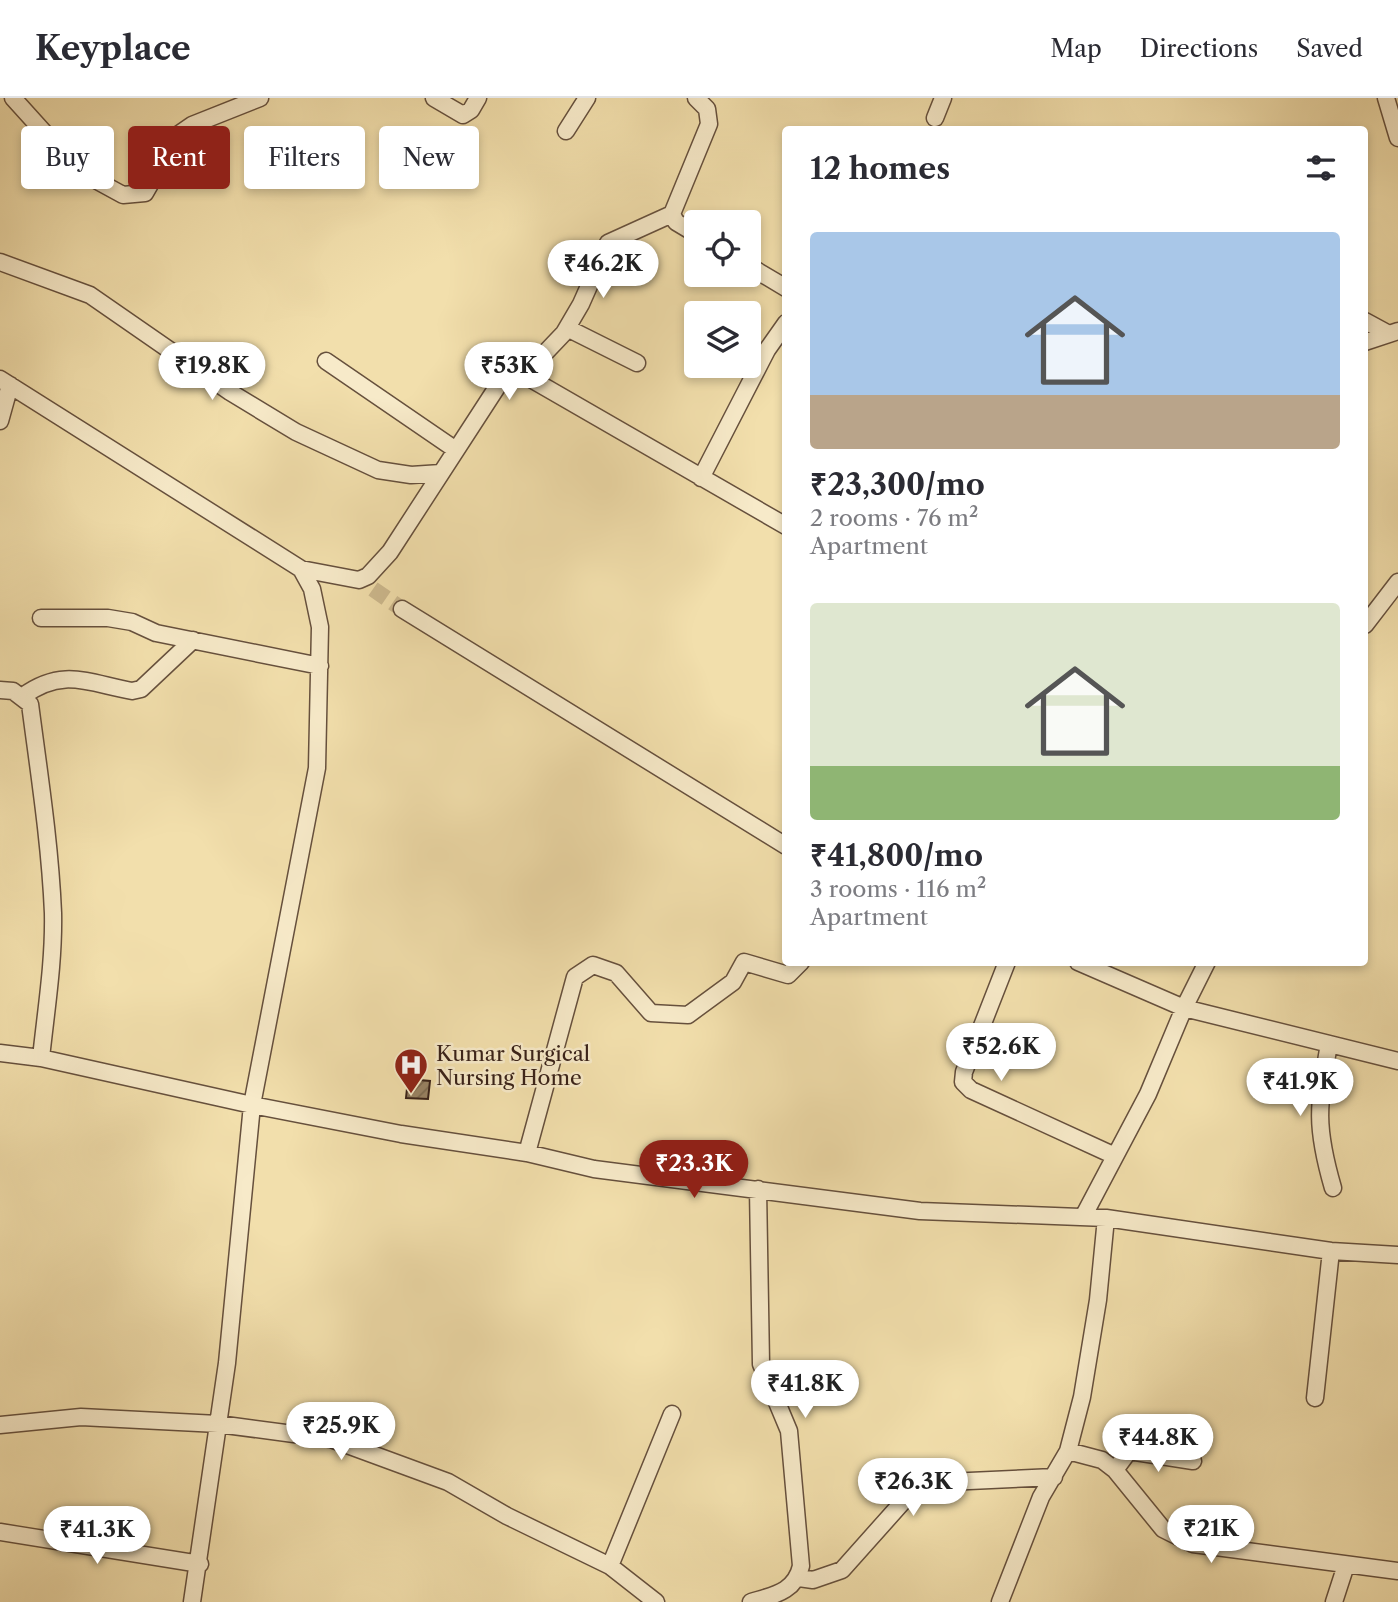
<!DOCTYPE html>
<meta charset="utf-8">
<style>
body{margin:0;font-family:"Libre Caslon Text",serif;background:#f7f7f7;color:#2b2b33;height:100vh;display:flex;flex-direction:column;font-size:26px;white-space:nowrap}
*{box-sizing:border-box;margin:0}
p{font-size:23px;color:#7c7c81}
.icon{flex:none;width:38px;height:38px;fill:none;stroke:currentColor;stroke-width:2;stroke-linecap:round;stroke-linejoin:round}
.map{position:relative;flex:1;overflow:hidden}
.sheet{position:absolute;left:782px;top:28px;width:586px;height:840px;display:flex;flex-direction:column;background:#fff;border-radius:7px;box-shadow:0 4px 10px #0003}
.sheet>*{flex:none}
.guide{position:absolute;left:21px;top:28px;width:656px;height:63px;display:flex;gap:14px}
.fabs{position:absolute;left:684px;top:112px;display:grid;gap:14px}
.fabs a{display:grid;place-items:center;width:77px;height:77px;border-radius:7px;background:#fff;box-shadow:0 4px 10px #0003;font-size:35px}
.price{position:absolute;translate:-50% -60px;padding:0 16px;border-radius:24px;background:#fff;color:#222;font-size:23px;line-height:46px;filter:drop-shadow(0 2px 4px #0008)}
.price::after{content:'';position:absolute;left:50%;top:42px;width:21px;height:16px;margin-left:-10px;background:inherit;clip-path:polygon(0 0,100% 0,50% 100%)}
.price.active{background:#8f2418;color:#fff}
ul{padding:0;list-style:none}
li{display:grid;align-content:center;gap:14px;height:371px;padding:0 28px}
li span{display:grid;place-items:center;height:217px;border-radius:7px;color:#555}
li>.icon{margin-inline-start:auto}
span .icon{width:126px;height:126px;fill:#fffc;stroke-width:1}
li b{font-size:30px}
h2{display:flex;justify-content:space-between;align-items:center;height:84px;padding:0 28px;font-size:30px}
.chip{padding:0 24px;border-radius:7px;background:#fff;box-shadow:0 4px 10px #0003;font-size:24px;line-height:63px}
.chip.active{background:#8f2418;color:#fff}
header{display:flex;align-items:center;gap:42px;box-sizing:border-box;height:98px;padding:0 35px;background:#fff;border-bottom:2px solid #e1e1e2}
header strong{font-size:33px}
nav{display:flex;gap:38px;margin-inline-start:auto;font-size:24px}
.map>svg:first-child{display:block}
.building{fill:url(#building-hatch);stroke:#382118;stroke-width:2}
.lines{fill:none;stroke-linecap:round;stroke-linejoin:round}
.minor-tunnel{stroke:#cdb98e;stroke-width:16;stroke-dasharray:16 8;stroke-linecap:butt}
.minor-casing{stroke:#66503d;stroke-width:19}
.minor{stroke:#f7eac9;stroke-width:16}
.labels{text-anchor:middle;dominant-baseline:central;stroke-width:5;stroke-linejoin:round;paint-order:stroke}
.poi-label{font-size:21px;fill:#382118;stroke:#f7eac9;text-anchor:start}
</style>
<header>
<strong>Keyplace</strong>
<nav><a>Map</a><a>Directions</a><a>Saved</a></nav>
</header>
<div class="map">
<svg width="1398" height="1504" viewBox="0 0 1398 1504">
<defs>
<pattern id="building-hatch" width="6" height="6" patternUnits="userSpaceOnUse" patternTransform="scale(1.75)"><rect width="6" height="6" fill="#998465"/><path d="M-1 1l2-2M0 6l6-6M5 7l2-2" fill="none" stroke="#7e6c52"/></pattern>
</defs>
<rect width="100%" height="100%" fill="#f2dfac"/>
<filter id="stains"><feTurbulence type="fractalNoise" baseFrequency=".00286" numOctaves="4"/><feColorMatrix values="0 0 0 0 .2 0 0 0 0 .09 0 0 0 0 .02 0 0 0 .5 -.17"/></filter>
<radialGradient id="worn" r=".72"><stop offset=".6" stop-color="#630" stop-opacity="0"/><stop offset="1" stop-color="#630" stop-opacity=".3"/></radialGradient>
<path class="building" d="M408,981L430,983L428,1001L406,1000Z"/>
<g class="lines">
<path class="minor-tunnel" d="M373,491L402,511"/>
<g class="minor-casing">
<path id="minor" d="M13,0L79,73L123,97L145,95L179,36L192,27L260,0
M434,0L463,17L471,12L478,0
M696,0L707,11L709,26L672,116L676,124L696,136
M1386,0L1398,40
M935,20L943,0
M566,33L587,0
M0,164L90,197L230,294L296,334L378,372L411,377L441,375
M749,168L786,190
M1365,223L1389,236
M567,230L637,265
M1365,244L1398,233
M326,263L456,352
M524,277L564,235L581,206L608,145L672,116
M0,281L301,471L312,491L320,529L317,670L252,1007L227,1265L192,1504
M0,323L10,287
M701,380L767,252L786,225
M301,471L359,482L368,478L390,454L501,283L509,278L524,277L786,428
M402,511L786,748
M41,520H108L132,524L156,535L320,568
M1365,527L1398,484
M0,592L13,593L30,606C39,675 50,745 53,815C54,864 46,912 41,960
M23,598C63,569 88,585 132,593L141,591L193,542
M1007,864L964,974L963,984L971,992L1115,1058
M1078,864L1184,910L1398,963
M1329,946C1318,1009 1315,1028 1333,1090
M0,955L41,960L252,1007L401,1036L527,1055L594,1071L920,1113L1106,1120L1331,1153L1398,1157
M527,1055L575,879L593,867L616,875L651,915L688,917L733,884L744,864L788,877L801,864
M1083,1119L1148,996L1184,910L1207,864
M1315,1300L1331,1153
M0,1327L81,1319L218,1326L331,1341L448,1384L507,1418L610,1468L656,1504
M1068,1353L1102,1362L1115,1372L1163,1431L1193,1446L1398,1473
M1115,1372L1129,1353L1193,1363
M0,1434L200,1466
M610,1468L672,1316
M799,1480L813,1482L842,1472L916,1389L926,1385L1054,1379
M751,1504C774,1497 795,1494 801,1468L789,1333L761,1266L758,1091
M1000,1504L1041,1399L1068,1353L1082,1299L1098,1202L1106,1120
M1334,1504L1346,1467"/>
</g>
<use href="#minor" class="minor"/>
</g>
<defs>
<g id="hospital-pin" transform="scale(1.75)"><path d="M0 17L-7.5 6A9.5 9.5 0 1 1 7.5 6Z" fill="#8f2418" stroke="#f7eac9"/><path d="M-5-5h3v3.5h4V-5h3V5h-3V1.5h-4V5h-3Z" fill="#fff"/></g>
</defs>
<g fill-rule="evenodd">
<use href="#hospital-pin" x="411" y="967"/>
</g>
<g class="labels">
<g class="poi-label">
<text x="436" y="955">Kumar Surgical<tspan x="436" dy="24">Nursing Home</tspan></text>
</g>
</g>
<rect width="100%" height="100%" filter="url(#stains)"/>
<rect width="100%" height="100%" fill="url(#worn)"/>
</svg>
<div class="fabs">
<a><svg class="icon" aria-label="locate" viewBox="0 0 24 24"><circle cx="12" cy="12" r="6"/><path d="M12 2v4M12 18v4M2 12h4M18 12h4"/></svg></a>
<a><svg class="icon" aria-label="layers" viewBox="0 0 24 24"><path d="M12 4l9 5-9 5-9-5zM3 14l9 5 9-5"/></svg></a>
</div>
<b class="price" style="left:603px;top:202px">₹46.2K</b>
<b class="price" style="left:212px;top:304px">₹19.8K</b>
<b class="price" style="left:509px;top:304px">₹53K</b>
<b class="price" style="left:1001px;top:985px">₹52.6K</b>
<b class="price" style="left:1300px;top:1020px">₹41.9K</b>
<b class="price active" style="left:694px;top:1102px">₹23.3K</b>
<b class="price" style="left:805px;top:1322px">₹41.8K</b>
<b class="price" style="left:341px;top:1364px">₹25.9K</b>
<b class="price" style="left:1158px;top:1376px">₹44.8K</b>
<b class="price" style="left:913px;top:1420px">₹26.3K</b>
<b class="price" style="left:1211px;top:1467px">₹21K</b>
<b class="price" style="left:97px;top:1468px">₹41.3K</b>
<div class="guide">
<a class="chip">Buy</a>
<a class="chip active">Rent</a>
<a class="chip">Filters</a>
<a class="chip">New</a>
</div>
<section class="sheet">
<h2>12 homes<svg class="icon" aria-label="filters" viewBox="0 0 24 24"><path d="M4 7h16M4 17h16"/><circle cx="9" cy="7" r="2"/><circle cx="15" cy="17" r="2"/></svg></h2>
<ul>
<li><span style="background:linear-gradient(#a9c7e8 75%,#b9a48a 0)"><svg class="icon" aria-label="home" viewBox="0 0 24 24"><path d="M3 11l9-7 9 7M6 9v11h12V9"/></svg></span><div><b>₹23,300/mo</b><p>2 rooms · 76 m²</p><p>Apartment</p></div></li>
<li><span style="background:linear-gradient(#dfe7d0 75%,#8fb573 0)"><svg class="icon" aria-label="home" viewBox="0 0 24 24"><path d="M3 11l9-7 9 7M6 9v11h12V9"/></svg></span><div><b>₹41,800/mo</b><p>3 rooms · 116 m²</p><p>Apartment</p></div></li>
</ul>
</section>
</div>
